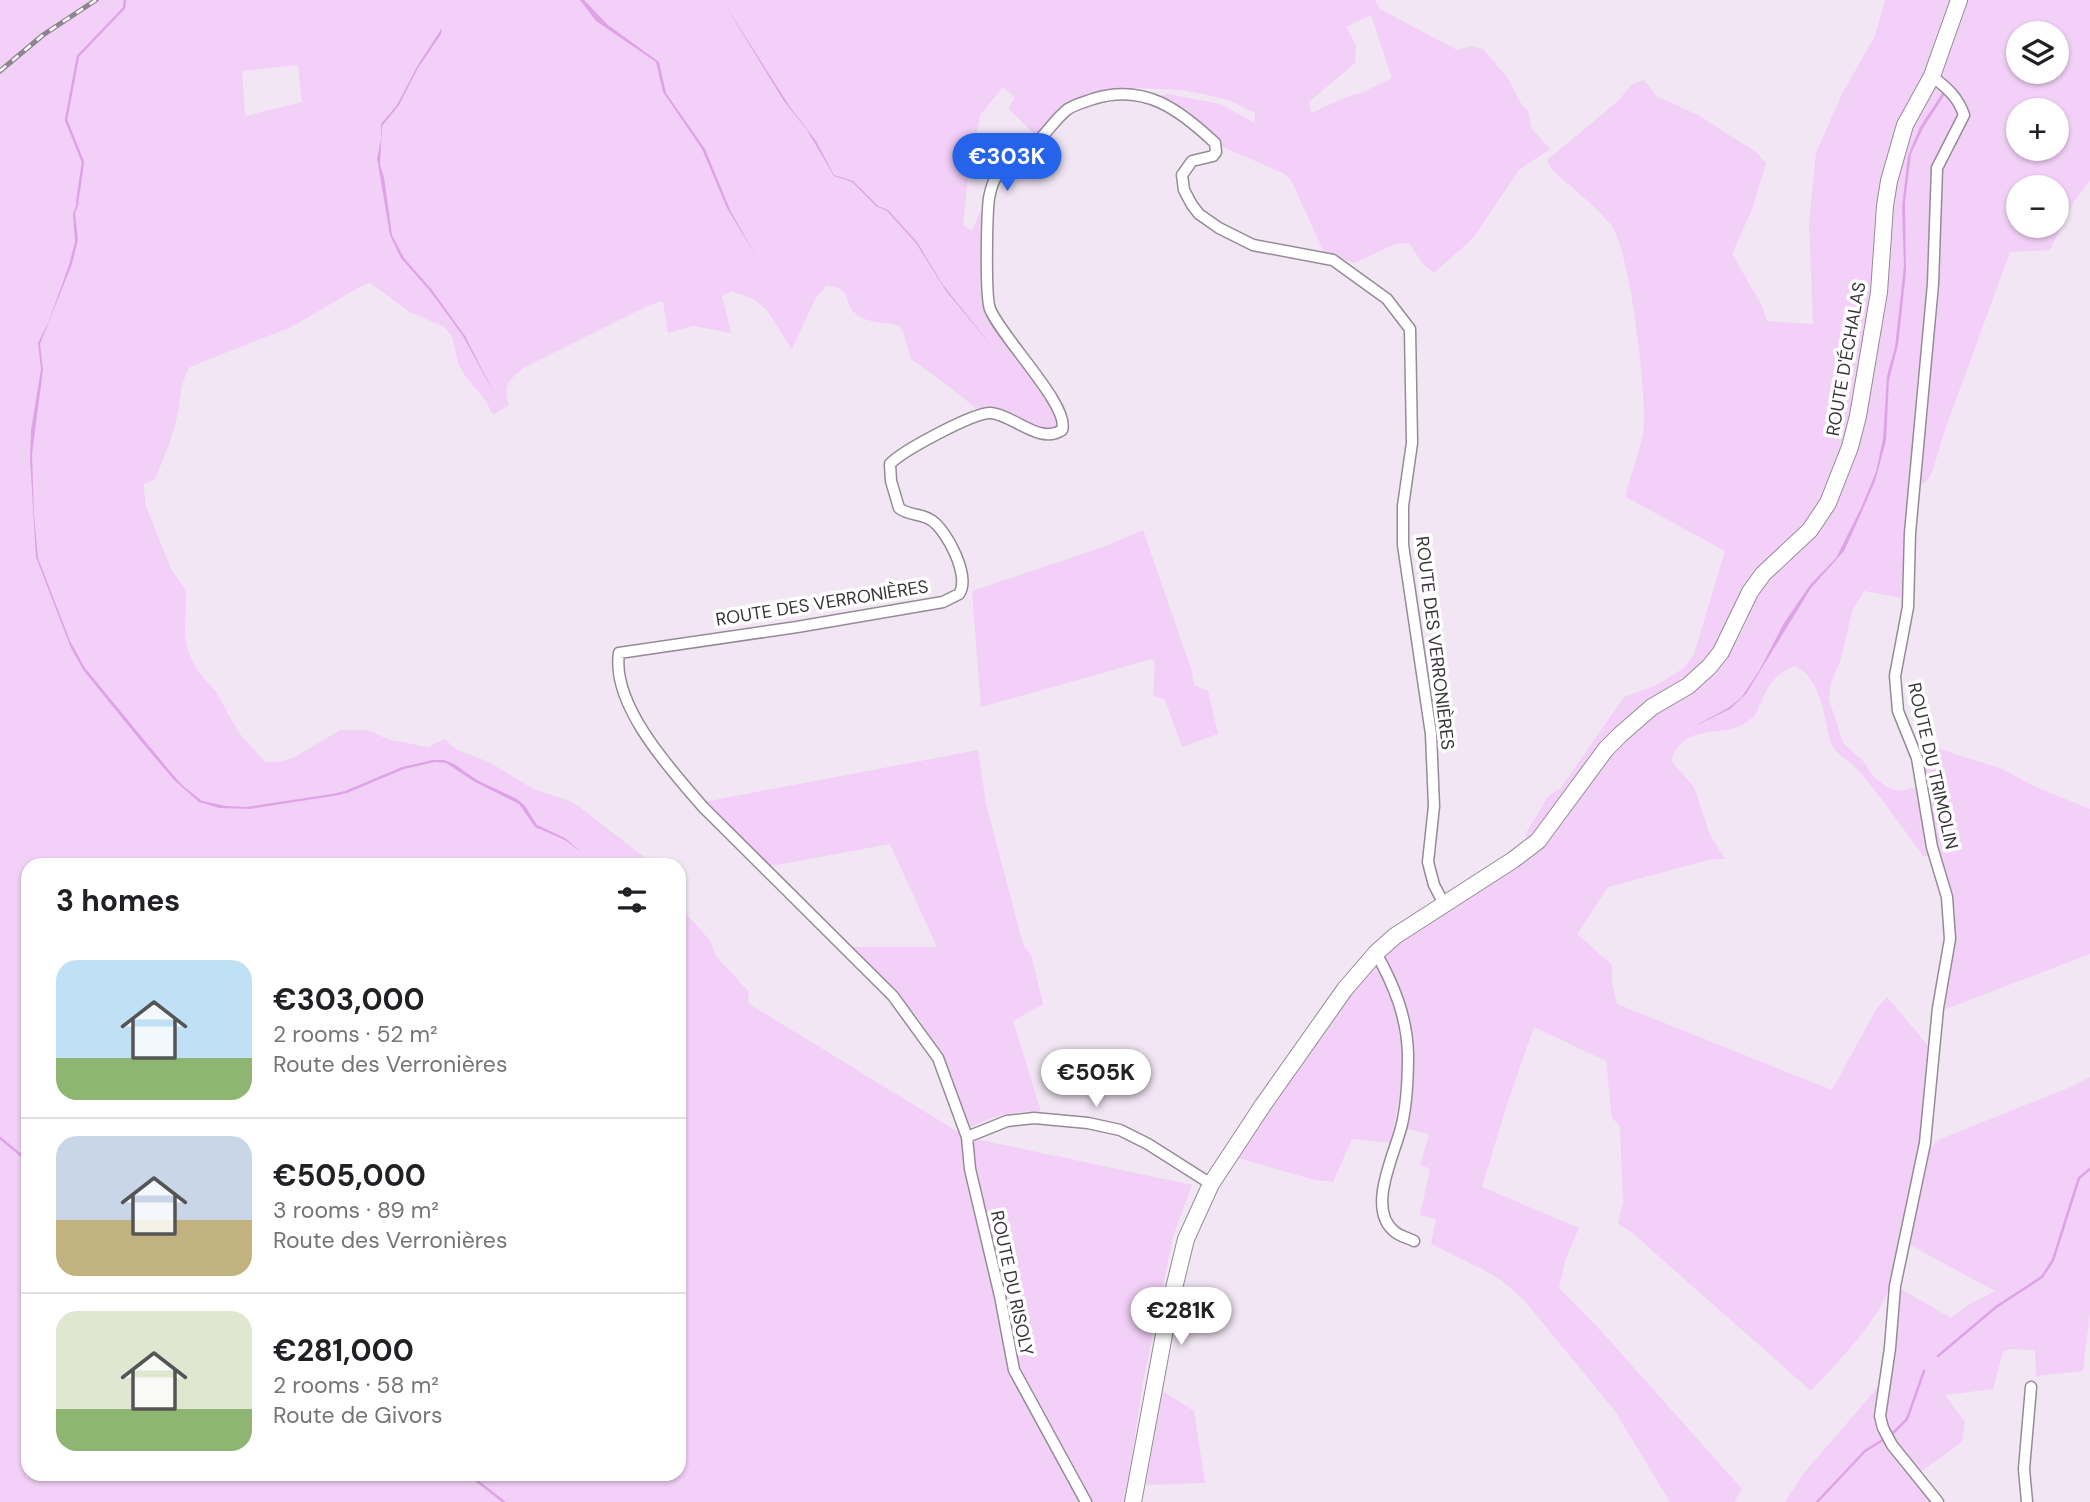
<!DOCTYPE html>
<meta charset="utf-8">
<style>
body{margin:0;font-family:"DM Sans",sans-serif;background:#f6f6f6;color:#202124;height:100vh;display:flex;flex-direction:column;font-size:26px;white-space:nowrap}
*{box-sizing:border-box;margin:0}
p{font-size:23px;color:#757577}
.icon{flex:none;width:38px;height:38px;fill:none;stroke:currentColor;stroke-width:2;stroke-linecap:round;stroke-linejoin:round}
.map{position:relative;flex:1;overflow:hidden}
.drawer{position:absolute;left:21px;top:858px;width:665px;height:623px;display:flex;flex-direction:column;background:#fff;border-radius:21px;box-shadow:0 2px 5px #0004}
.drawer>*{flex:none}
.fabs{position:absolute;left:2006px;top:21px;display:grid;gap:14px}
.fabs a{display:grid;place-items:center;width:63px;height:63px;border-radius:50%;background:#fff;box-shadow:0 2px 5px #0004;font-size:35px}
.price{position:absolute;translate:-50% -60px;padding:0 16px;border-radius:24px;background:#fff;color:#222;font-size:23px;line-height:46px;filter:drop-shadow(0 2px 4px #0008)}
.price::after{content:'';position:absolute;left:50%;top:42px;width:21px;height:16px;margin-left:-10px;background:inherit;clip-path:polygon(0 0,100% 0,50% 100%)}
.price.selected{background:#2563eb;color:#fff}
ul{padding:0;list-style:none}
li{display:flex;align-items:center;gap:21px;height:175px;padding:0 35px}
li+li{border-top:2px solid #e0e0e0}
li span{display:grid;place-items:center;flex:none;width:196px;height:140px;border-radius:21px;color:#555}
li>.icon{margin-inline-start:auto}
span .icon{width:84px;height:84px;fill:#fffc;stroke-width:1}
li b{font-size:30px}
h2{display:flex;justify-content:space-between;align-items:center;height:84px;padding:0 35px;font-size:30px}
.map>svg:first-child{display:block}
.green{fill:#f2d0f7;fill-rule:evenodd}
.water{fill:#dea3e6}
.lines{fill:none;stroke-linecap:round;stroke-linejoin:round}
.stream{stroke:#dea3e6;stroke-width:2.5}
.street-casing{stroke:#958b97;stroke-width:13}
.secondary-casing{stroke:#958b97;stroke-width:18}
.street{stroke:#fff;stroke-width:10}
.secondary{stroke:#fff;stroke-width:16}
.rail-casing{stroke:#8d858e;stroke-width:5}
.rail{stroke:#fff;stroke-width:2.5;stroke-dasharray:8;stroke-linecap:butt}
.labels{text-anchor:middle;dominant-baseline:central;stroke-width:7;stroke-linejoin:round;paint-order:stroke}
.street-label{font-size:18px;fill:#383439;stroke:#fff}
</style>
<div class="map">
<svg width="2090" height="1502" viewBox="0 0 2090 1502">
<rect width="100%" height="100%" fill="#f2e6f4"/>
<path class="green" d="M0,0H1375L1380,9L1457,50L1471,46L1483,49L1507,77L1520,102L1528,111L1531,128L1550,149L1519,170L1473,238L1434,273L1423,264L1409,243L1395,244L1354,263L1324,252L1291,180L1283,173L1223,147L1159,98L1162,95L1168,94L1220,104L1255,123V113L1229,100L1183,90L1136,88L1112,91L1084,97L1039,139L1008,108L1015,98L1003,87L980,115L968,177L963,225L972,231L980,212L984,213L982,285L989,316L999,335L1055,409L1059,421L1057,426C1036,434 1019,415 999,410C992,408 984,409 977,409L948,386L911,359L903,332L899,326C885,321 868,324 856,314C842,301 853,287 826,286L815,299L792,349L766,309L753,299L731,291L722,296L731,333L693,326L668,333L663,301L649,305L525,367C509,380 502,384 509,405L493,415L486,401L463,373L458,363L452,336L444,327L410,312L370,283L363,285L291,327L190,367C179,383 181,403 176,421C171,441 163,460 155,479L144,484L145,504L171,569L186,591L185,635L188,651L197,670L216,692L239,733L265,762H279L293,758L340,730H367L390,740L428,747L444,739L456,749L491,763L533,789L570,801L581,808L653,864H28V1474H679V909L694,922L710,941L716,956L749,992L748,1003L966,1137L1192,1185L1173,1237L1143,1382L1125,1502H0ZM1371,15L1392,78L1361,93L1344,98L1311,113L1309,102L1355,63L1356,45L1346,27ZM298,65L302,102L245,116L242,71Z
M1885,0H2090V181L2074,201L2050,250L2010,252L1943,435L1933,470L1927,481L1909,490L1901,598L1864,591L1852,611L1841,659L1831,682L1829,699L1843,743L1863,761L1873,776L1888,788L1900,791L1913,788L1919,790L1932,857L1923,856C1902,827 1882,798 1859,771C1850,761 1838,756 1831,744C1824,719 1822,678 1795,666C1775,673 1768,686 1760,704C1758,709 1756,715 1752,718C1727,742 1685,718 1671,761L1694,787L1710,835L1725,859H1712L1608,887L1577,934L1612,965V983L1617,1004L1832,1090L1877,1008L1887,997L1930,1048L1924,1122L1918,1161L1890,1287C1877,1322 1837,1363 1811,1391L1630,1231L1618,1224L1623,1203L1620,1126L1612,1118L1606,1061L1534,1027L1507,1104L1482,1187L1579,1228L1566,1258L1559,1288L1602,1332L1742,1489L1734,1502H1670L1615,1411L1524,1300L1502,1281L1484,1270L1431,1244L1436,1219L1420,1215L1430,1169L1420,1165L1429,1134L1404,1128C1411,1085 1417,1043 1404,1001C1399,987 1392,974 1386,960V953L1391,947L1443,911L1523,862L1544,845L1560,826L1591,774L1619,742L1653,711L1693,692L1711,677L1727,657L1744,628L1756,592L1768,581L1758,574L1718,648L1701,668L1636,712L1610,736L1584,767L1546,822L1526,843V833L1549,795L1560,789L1624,697L1659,684L1684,668L1694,654L1725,551L1626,497C1630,473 1642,449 1644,425C1646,391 1630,249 1611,225C1595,205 1572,188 1553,171L1547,160L1617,102L1632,84L1644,80L1656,96L1698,115L1756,152L1766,163L1752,209L1732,254L1762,306L1767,321L1813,324L1809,224L1816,153L1842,94L1875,36ZM2018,33H2056V72H2018ZM2018,110H2056V149H2018ZM2018,187H2056V226H2018Z
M1143,530L1192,672L1194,685L1208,691L1218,734L1182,747L1165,700L1153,695L1155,664L1152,659L981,707L972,591L1106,546Z
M1930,746L2002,769L2036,787L2090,809V954L1943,1010L1955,935V910L1935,837L1921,754Z
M978,750L986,804L1021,937L1024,947L1031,955L1043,1004L1013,1021L1041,1112C1014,1110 995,1115 971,1127L967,1123C958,1098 950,1072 937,1048C916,1008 882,977 849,947H937L890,844L771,866L704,802Z
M1375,966C1415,1007 1403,1093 1390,1143L1352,1139L1333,1182L1311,1179L1235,1157L1361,979Z
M2090,1077V1311L2083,1371L2036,1376L2035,1350L2010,1349L2003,1352L1993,1389L1945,1395L1965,1422L1962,1442L1920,1472C1906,1455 1888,1438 1884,1415L1901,1289L1951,1318L1968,1305L1995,1291L1910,1245L1929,1150L1938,1140L2073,1086Z
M1878,1387L1873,1414L1876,1432L1907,1469L1930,1502H1785L1803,1474Z
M1161,1390L1194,1411L1205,1483L1146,1485Z"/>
<path class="water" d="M580,0H584L608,25L659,62L666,93L705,149L731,212L757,258L727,208L702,149L663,92L656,62L596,21Z
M722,0L790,107L816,141L834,175L853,181L878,206L888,210L917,242L943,285L994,349L946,291L916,243L887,211L876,206L852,182L834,176L807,130L784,101Z
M442,28L441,34L418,68L399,105L382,126L380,165L384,177L392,235L404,258L432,290L465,336L495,395L463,336L430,291L401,258L390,235L377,158L381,140V124L397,105L418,65Z
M1945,89L1947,91L1923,128L1911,154L1905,202L1906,272L1898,345L1889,380L1886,441L1875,481L1863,509L1844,551L1811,588L1746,694L1730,709L1693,727L1644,769L1693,727L1728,708L1741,698L1759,671L1784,623L1810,585L1836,558L1861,508L1876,472L1883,439L1887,376L1895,347L1904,266L1902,207L1908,156L1920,127Z
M77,203H79L75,213L78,240L72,264L40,344L43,370L32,454L34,514L38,558L70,641L85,668L168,769L182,785L202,801L226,806L246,807L332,794L345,791L402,767L433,760H444L454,764L477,780L517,799L525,806L537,825L565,838L581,852L565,840L535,827L519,804L475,782L446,763L435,762L404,769L347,793L333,796L250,809L219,808L199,802L174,780L140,740L84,671L71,648L36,557L30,458L31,430L41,369L38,343L49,321L69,265L75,242L73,214Z"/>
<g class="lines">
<path class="stream" d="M77,203L83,162L66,120L78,56L124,8L125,0
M0,1138L28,1161
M1938,1356L1996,1307L2042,1277L2053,1260L2079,1178L2090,1169
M1891,1435L1907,1419L1924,1371
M468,1474L504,1502
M1817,1502L1865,1451L1886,1438"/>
<g class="street-casing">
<path id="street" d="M1932,76C1947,88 1958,97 1964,115L1937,168L1933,284L1910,533L1908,607L1895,676L1898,711L1917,758L1932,847L1947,897L1950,939L1938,1008L1925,1143L1895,1286L1890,1348L1880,1416L1883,1428L1892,1445L1938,1502
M1376,953C1394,985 1407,1017 1408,1054C1408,1077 1407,1102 1402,1124C1396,1152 1365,1209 1395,1232C1400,1236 1408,1238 1414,1241
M967,1137L1007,1121L1034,1118L1088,1123L1120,1130L1148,1144L1211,1184
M1086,1502L1014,1370L1000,1296L970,1169L967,1137L938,1058L893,996L703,807C671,770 611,705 619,653L797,627L943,602L959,594C971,577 947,530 931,520C921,513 909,516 899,508L891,481L890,464C902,451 974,412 991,413C1014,415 1039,445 1062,430C1071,407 1001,337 990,309C985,296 987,213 989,198C996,160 1013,166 1035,144C1047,133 1056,118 1068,109C1076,104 1085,102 1093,99C1144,83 1179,109 1215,143L1216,152L1213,156L1192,161L1182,175L1184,190L1192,205L1199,214L1219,228L1253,245L1333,260L1387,299L1410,329L1412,443L1403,506V545L1431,734L1434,806L1428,862L1434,885L1444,904
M2027,1502L2024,1469L2031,1387"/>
</g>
<g class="secondary-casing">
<path id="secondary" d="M1133,1502L1168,1313L1186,1239L1211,1184L1263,1105L1345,989L1376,953L1395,936L1513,860L1538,841L1606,749L1621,734L1652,707L1688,686L1709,667L1721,652L1750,592L1763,574L1810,530L1828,503L1850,447L1858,416L1879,292L1885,206L1889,181L1905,125L1932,76L1959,0"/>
</g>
<use href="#street" class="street"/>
<use href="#secondary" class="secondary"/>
<g class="rail-casing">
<path id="rail" d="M0,71L43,35L96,0"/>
</g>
<use href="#rail" class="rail"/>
</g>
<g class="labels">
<g class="street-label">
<text transform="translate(1846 359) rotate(-80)">ROUTE D'ÉCHALAS</text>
<text transform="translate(822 603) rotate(-9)">ROUTE DES VERRONIÈRES</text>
<text transform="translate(1435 643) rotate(83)">ROUTE DES VERRONIÈRES</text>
<text transform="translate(1933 766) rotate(77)">ROUTE DU TRIMOLIN</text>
<text transform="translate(1012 1283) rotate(78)">ROUTE DU RISOLY</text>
</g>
</g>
</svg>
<div class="fabs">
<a><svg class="icon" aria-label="layers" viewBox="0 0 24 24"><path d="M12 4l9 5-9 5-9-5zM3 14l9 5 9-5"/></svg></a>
<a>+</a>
<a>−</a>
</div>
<b class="price selected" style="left:1007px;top:193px">€303K</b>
<b class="price" style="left:1096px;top:1109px">€505K</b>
<b class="price" style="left:1181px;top:1347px">€281K</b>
<section class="drawer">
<h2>3 homes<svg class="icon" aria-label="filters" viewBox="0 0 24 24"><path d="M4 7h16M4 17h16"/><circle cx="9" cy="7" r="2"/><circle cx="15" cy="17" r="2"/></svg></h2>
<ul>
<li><span style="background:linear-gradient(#bfe0f5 70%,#8fb573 0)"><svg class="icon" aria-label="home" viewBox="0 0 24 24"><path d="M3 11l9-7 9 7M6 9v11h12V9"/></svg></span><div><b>€303,000</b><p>2 rooms · 52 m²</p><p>Route des Verronières</p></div></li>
<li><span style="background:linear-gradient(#c9d6e8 60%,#c2b280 0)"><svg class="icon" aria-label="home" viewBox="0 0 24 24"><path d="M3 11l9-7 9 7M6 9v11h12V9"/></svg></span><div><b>€505,000</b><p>3 rooms · 89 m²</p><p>Route des Verronières</p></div></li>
<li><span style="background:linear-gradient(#dfe7d0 70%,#8fb573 0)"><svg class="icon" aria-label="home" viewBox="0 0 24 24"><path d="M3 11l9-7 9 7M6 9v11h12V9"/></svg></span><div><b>€281,000</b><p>2 rooms · 58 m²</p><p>Route de Givors</p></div></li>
</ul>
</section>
</div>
